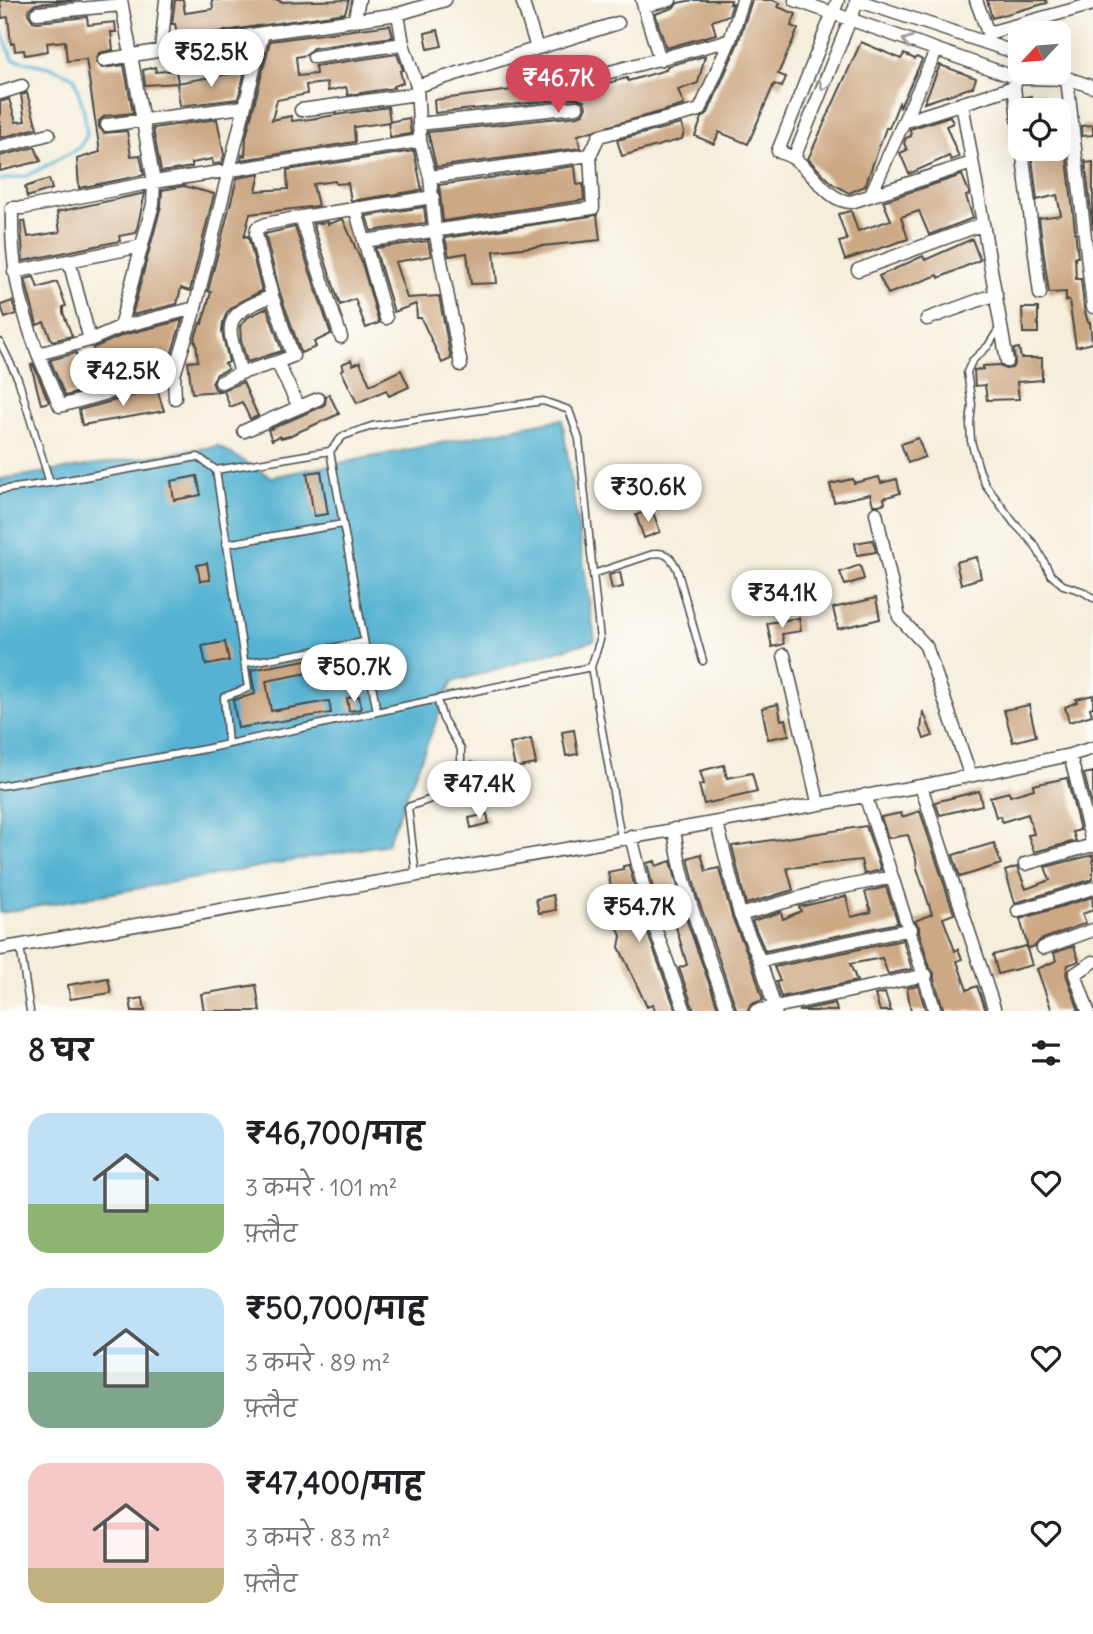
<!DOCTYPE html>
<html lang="hi">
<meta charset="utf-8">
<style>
body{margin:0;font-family:Delius,"Playpen Sans Deva",sans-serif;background:#f6f6f6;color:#202124;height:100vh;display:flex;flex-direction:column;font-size:26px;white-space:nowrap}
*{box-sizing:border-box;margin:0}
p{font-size:23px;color:#757577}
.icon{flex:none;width:38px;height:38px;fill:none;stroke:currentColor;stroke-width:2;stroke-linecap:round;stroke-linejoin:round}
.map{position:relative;height:1011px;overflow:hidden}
.drawer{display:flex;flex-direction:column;background:#fff;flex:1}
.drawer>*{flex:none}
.needle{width:46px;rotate:244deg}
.controls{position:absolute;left:1008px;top:21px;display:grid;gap:14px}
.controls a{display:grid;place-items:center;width:63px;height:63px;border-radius:14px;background:#fff;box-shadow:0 7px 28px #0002;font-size:35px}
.price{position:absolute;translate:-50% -60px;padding:0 16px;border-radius:24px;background:#fff;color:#222;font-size:23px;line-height:46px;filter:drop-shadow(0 2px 4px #0008)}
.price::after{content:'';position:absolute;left:50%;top:42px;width:21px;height:16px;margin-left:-10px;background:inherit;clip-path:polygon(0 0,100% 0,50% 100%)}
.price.active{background:#d1495b;color:#fff}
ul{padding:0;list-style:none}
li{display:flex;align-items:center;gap:21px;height:175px;padding:0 28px}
li span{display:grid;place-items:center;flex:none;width:196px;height:140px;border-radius:21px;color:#555}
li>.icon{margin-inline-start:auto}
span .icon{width:84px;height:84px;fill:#fffc;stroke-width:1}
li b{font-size:30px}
h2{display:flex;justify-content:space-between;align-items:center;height:84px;padding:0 28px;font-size:30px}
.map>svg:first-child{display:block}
.water{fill:#54b2d2;stroke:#406e7e;stroke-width:2}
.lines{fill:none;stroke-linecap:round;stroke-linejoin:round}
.stream{stroke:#54b2d2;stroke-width:3.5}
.building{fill:#cca884}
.lane-casing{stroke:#494845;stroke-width:9}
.street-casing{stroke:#494845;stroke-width:15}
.lane{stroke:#fff;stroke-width:6}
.street{stroke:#fff;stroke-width:12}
.oneway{stroke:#a0a0a0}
</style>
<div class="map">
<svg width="1093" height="1011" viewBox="0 0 1093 1011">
<rect width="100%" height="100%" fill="#fdfcf7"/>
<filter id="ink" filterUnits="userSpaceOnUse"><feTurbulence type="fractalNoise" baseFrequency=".0143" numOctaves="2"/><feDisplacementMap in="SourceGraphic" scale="14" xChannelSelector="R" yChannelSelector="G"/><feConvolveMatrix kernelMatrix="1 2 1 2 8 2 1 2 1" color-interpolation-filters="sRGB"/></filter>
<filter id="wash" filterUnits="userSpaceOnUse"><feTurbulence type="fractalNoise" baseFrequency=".00686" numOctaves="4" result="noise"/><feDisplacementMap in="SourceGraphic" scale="28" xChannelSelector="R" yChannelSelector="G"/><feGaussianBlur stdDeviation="1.57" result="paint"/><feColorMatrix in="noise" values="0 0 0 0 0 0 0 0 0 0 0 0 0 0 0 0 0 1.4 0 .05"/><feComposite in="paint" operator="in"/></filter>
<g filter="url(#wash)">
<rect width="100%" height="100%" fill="#f5eedb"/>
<path class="water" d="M562,419L595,640L452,682L387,844L0,913V479L218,446L271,477Z"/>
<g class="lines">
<path class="stream" d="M0,28L13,59L53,68L74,77L84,111L87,135L79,148L27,176L0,180"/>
</g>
<g id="blocks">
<path class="building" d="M0,0H81L36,4L29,9L28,14L33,21L37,22L87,17L88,25L115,22L116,32H111L113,50L99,53L96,62L102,68L124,65L133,113L105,116L99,121V127L104,133L127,131L131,156L140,155L144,175L79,188L77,159L100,152L86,59L67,61L65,41L47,43L48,51L25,55L24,50L15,51L14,43L11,44L8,17L2,18Z
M175,0H183L185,13L213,9L212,0H279L280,2L349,0L345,13L178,38L175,24H172Z
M693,0H731L730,4L733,3L729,15L712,21L716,34L666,48L655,14L673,8L678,3Z
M752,0H773L780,3L778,7L796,14L791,26L798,29L778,74L786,77L782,87L774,84L748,144L719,132L714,144L695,136L702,118L708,113L738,43Z
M987,0H1046L1047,3L992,18Z
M390,25L393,37L313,48L306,55L296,57L298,76L316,74L315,66L397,54L403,70L400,71L403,83L393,86L394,88L348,95L346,87L328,91L327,83L306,85L307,94L277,100L272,120L291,116L292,121L310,119L388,107L390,122L354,127L355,142L241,160L242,155L245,156L246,137L270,41Z
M438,30L442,46L428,49L425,33Z
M861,42L901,59L904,54L915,59L917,57L922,60L900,107L899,103L889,128H886L865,186L849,193L833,184L808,159Z
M705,56L698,83L678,90L684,105L578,135L580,148L436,167L428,132L578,116L583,114L586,107L584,101L576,98L435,113L434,100L575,82L577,91L627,78L628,81L666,70L667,66Z
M940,65L976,78L973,87L924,103Z
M155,67L156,72L176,70L178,83L145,85L143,70Z
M245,71L238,99L180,106L177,83Z
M27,93L37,128L0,138V102L9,99L16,122L25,121L21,95Z
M1031,96V100L1046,99L1047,110H1026L1024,97Z
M950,116L953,123L946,126L959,157L951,160L949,156L909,174L900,153L907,150L904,143L906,138L911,136L910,129Z
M409,118L411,134L390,137L388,122Z
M217,119L224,155L222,163L213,164L212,159L192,163V167L161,172L153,128Z
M681,124L684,132L682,139L622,156L617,140Z
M1093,125V135L1082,136L1081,126Z
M35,147L41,161L0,171V156Z
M1031,149H1066L1078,257H1075L1076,279H1081L1084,308L1088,322H1090L1092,343L1076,347L1069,300L1066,301V292L1049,293L1039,218L1061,215L1057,195L1037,200Z
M414,151L422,190L351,201L348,183L336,184L335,181L313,184L318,206L250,214L244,237L248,236L262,291L239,302L227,312L223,322L222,332L229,362L225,364L228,369L217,374L212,382L215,389L221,391L243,382L258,416L250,419L242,402L230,407L224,391L192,393L188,362L198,361L196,342L194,341L200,323L202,324L211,292L208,291L237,178L260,174L256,191L288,189L287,170Z
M1085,159L1086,163L1093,162V230Z
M575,166L577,185L583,184L584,200L443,221L439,185Z
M962,175L969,192V195L966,196L973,218L929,235L919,211L901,217L908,239L845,260L839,242L847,240L838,214L851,211L858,231L891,220L883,201Z
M49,179L52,189L27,197L25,187Z
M184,186L214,194L190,291L181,288L177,304L132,315L161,206L162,190Z
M145,193L136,233L119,236L120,241L23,261L21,221H25L28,237L60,232L57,212Z
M424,207L426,223L371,231L366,216Z
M597,215L600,240L494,251L497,283L471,284L467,253L449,256L445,238Z
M343,219L362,263L379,323L366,328L355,299L340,305L313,224L328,222V224Z
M295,227L331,334L314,342L316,347L301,353L280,293L265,234Z
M972,239L980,260L939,278L938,275L888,294L879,276L923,256L925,260Z
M428,241L431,256L395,262L407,298L439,296L451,359L442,363L421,318H417L416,304L394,312L375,248Z
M34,277L38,288L57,282L66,306L63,307V312L72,336L52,341L44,322L37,325L25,279Z
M12,301L16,314L5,318L1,305Z
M267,308L282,351L247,362L241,341L240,326L248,317Z
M1022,308H1038V333H1023Z
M182,320L167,368L103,385L93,348L123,335Z
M1019,348L1021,358H1042V380L1017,382L1019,399L987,400L985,385L975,386L974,370L983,369V366L1000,365L1005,369L1012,368L1015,363L1014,349Z
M76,353L86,390L65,396L50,360Z
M351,360L353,365L360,362L370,385L401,370L409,387L389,396L386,390L357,403L341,370L344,369L342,364Z
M33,364L49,402L41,404L31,365Z
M157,389L164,411L82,425L79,410Z
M329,394L339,414L289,436L281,438L280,436L272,440L268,430L321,407L325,404L326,396Z
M918,438L925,457L908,463L901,444Z
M321,471L328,514L314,516L307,473Z
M197,476L201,495L174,500L171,481Z
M879,477L881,483L897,479L900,493L884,498L885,503L879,505H873L870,494L834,502L830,484L853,479L854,483Z
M652,509L660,532L644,538L636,515Z
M873,540L876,552L857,555L855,543Z
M977,557L981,578L961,584L956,562Z
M207,563L210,580L200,581L197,565Z
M860,565L864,579L845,585L840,572Z
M620,572L623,587L612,589L609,575Z
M876,598L880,619L838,629L833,608Z
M799,618L801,631L782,634L784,644L772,647L767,623Z
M225,642L229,661L206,665L202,646Z
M349,652L356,677L315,684L313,672L266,681L271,711L329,701L331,713L238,728L233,700L255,694L251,670Z
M1093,695V707L1090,708L1092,715L1069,722L1065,707L1077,702L1076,699Z
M359,696L361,709L349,711L347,698Z
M778,704L781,720L786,719L789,735L768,739L762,708Z
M1029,705L1036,736L1013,742L1004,710Z
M923,711L933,736L924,739L921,730Z
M574,730L578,754L566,756L562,732Z
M531,739L536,764L515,768L510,744Z
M471,762L489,768L483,785L465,779Z
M724,765L727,778L752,773L757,792L704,804L699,785L704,784L700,771Z
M1093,772V810L1084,774Z
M1067,778L1080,830L1073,832L1076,841L1034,852L1028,835L1034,834L1028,814L1002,822L1000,816L996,817L990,797L1009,792L1010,796L1034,789L1033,785Z
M979,791L982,805L940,815L935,802Z
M920,811L954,914L943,918L955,951L958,949L962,959L957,961L967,990L977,986L986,1011H944L934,979V973L930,968L919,932V927L915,921L932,914L917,868L916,859L908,835L888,838L881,817L901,813L902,817Z
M487,814L489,823L471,828L469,818Z
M866,826L881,870L864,874L861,860L787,868L793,890L746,904L732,846Z
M994,843L1001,864L960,877L953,855Z
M701,854L706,871L719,868L732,917L752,964L763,1000L751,1004L747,1011H737L697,896L688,858Z
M1093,855V879L1015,903L1005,871L1017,867L1026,889L1050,880L1045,867Z
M655,861L656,866L671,861L688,924L719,1011H694L679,968L687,965L672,913L660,917L659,914L647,863Z
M629,865L643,920L676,1011H655L653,1004L647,1007L619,947L621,936L617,926L623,924L617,902L614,903L608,872L623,869V866Z
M886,887L898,923L765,951L752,921L781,912L783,919L801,911L799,907L846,896L851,917L871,912L865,892Z
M553,895L556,910L539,913L536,899Z
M1092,897L1093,910L1082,914L1086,923L1040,940L1035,946L1028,948L1020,919Z
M903,940L912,969L888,974L882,958L850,964L857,981L781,997L776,982L780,981L774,967Z
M1026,946L1032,965L998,974L993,955Z
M1074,946L1079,961L1068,965L1066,974L1079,1011H1052L1037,969L1056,961L1054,953Z
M108,978L111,993L70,999L68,985Z
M256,985L260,1011H204L201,994Z
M918,986L926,1011H911L907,988Z
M885,993L891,1011H880L875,995Z
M143,998L145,1011H132L130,1000Z
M835,1003L837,1011H798Z"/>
</g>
</g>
<g filter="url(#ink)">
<use href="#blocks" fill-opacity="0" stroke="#494845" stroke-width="2"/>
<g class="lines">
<g class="lane-casing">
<path id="lane" d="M1000,327L988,346L972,361L967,372L972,405L970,424L971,441L979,469L985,484L1014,523L1035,545L1051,575L1063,585L1082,591L1093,598
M0,342L18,379L50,483
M330,451L377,712
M216,470L248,688L224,697L228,744
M0,490L50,483L198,457L216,470L330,451L343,436L372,426L543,401L569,410L579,439L600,640L591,667L437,699L443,719L461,749V761L449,789L443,795L408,807L416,876
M226,544L343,524
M593,574L656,553C668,553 672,559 677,569L703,661
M246,663L364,642
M591,667L621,838
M0,786L205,749L437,699
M20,946L30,1011"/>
</g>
<g class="street-casing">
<path id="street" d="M522,0L537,48
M642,0L660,60
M795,0L1017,78L1067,79
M838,0L778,151C783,154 789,155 793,158C813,170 826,201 851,202L972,163
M856,0L1020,54
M976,0L988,33L987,39
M644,6L670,0
M37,13L121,5
M398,14L403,44L417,86L420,141L430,177L435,230L461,365
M354,21L359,0
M988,33L1093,4
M161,50L166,0
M314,57L403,44
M104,60L263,33L398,14L445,0
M610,72L730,40
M1064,77L1093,87
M1067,79L1093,307
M417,86L618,23
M1014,87L1020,135
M0,93L22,86
M962,103L1007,361
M301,110L417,94
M906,121L1014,87L1017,78
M419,124L577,107
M107,125L243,107
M0,147L49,134
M1022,149L1040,294
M794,158L858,0
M430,177L590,155
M870,196L936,51
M355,208L386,318
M301,217L341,337
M364,241L593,208L590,155L599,136L700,110L730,40L743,0
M69,261L90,340
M858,270L983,224
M14,272L142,246
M195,308L120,327L90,340L38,354C18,300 11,265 12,208H23L154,182L420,141
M927,319L996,294
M120,327L153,204L154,182L121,0
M38,354L60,406L174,375
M277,362L293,356L272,296L256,234L257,228L266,224L301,217L433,197
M241,373C227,323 219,317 272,296
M221,382L241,373L277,362L299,407
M175,398L174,375L195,308L263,33
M244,431L318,399
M876,513L899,617L926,646L970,774
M784,655L818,802
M1070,755L1093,846
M921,786L995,1011
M865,795L892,877
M717,823L740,915L760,961L776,1011
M674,829C682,892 707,951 728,1011
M631,836L651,917L685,1011
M1025,864L1093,845
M1018,911L1093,888
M740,915L819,892L892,877L935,1011
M1043,948L1093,930
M0,949L921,786L1070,755L1093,748
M760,961L911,929
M756,1011L926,975
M1088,1011L1075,974L1093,962"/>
</g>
<use href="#lane" class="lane"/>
<use href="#street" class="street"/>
</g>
<defs><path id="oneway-chevron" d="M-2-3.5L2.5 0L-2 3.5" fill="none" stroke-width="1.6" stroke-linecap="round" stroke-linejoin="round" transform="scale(1.75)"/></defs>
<g class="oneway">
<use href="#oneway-chevron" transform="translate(907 41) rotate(-160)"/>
<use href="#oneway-chevron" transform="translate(824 86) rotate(112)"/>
</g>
</g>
</svg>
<div class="controls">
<a><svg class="needle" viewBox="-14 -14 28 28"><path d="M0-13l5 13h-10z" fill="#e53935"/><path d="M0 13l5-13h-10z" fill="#757577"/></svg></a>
<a><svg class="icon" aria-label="locate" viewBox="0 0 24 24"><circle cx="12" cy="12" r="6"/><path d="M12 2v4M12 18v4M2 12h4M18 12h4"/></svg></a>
</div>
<b class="price" style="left:211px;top:89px">₹52.5K</b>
<b class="price active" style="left:558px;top:115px">₹46.7K</b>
<b class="price" style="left:123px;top:408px">₹42.5K</b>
<b class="price" style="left:648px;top:524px">₹30.6K</b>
<b class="price" style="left:782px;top:630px">₹34.1K</b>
<b class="price" style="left:354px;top:704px">₹50.7K</b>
<b class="price" style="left:479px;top:821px">₹47.4K</b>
<b class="price" style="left:639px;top:944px">₹54.7K</b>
</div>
<section class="drawer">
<h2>8 घर<svg class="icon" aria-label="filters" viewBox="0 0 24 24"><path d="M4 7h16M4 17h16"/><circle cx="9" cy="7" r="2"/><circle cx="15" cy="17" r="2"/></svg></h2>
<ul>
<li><span style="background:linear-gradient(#bfe0f5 65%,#8fb573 0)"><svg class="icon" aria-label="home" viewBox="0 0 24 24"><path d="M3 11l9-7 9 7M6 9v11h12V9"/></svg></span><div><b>₹46,700/माह</b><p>3 कमरे · 101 m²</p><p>फ़्लैट</p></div><svg class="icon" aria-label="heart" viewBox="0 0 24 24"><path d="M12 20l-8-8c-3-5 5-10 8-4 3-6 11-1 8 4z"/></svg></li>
<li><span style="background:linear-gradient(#bfe0f5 60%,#7fa58c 0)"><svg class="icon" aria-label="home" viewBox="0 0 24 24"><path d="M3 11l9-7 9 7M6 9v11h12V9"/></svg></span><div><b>₹50,700/माह</b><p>3 कमरे · 89 m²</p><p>फ़्लैट</p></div><svg class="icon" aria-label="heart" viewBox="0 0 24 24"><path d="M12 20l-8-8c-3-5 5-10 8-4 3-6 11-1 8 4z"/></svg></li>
<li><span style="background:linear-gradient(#f6c9c9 75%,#c2b280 0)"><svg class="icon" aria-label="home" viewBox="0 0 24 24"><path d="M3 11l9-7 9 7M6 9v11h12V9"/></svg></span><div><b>₹47,400/माह</b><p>3 कमरे · 83 m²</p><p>फ़्लैट</p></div><svg class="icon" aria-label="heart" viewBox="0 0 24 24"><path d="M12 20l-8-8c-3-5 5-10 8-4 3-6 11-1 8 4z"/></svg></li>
</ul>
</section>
